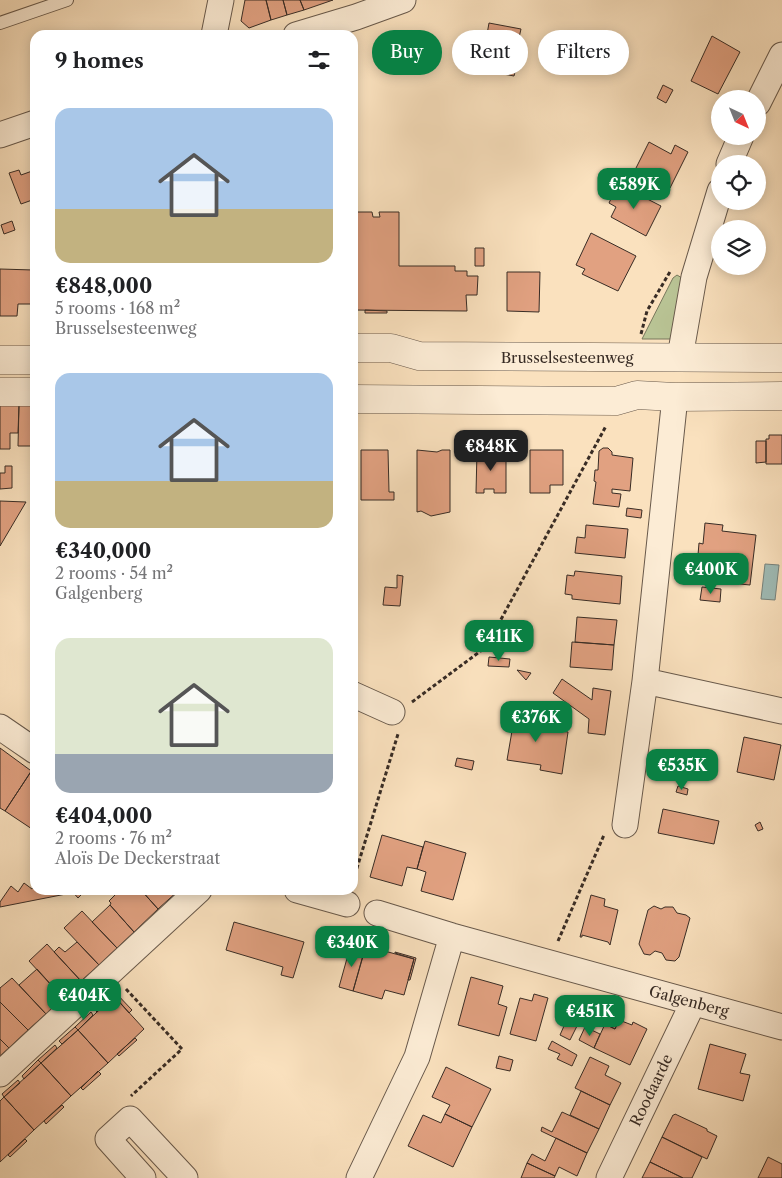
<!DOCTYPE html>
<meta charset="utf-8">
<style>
body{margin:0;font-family:"Libre Caslon Text",serif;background:#f2f2f2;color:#202124;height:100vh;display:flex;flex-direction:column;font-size:19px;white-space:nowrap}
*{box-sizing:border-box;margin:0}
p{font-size:16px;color:#757577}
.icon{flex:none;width:28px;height:28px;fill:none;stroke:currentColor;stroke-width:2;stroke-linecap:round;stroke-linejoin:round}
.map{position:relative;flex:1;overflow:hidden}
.sheet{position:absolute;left:30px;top:30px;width:328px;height:865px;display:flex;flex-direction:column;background:#fff;border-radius:15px;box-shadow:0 2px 12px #0003}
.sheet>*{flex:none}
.guide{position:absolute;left:372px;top:30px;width:334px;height:45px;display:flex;gap:10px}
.needle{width:32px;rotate:137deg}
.controls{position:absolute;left:711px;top:90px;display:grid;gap:10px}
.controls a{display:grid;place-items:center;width:55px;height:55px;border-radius:50%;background:#fff;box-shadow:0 2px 12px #0003;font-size:25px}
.price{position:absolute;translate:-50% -42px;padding:0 11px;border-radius:10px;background:#0b8043;color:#fff;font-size:16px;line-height:32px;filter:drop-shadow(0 1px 2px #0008)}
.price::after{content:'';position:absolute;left:50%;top:30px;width:15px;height:11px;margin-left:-8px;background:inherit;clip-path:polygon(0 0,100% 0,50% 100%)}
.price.selected{background:#222;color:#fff}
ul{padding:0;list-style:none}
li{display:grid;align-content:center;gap:10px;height:265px;padding:0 25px}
li span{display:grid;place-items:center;height:155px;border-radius:15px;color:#555}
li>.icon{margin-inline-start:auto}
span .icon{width:90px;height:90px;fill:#fffc;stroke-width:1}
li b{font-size:21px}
h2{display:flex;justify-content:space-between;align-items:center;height:60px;padding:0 25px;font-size:21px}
.pill{padding:0 18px;border-radius:22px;background:#fff;box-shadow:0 2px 12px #0003;font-size:18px;line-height:45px}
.pill.selected{background:#0b8043;color:#fff}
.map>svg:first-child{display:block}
.green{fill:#b9c495;stroke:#78785d}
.water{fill:#9fbcb7;stroke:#76827d}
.building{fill:#e1a181;stroke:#382c25}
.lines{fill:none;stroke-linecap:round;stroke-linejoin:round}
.service-casing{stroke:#68594b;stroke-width:14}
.minor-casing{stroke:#68594b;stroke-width:27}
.tertiary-casing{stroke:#68594b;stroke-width:29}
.path{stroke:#382c25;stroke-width:3;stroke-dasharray:4 2.5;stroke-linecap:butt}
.service{stroke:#fcecd5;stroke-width:12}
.minor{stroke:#fcecd5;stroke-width:25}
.tertiary{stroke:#fcecd5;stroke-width:28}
.labels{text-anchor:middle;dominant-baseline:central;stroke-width:4;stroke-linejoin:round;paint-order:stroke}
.street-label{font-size:15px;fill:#382c25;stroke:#fcecd5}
</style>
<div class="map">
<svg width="782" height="1178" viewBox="0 0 782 1178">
<rect width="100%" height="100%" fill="#fae1be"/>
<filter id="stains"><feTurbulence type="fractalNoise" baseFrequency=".004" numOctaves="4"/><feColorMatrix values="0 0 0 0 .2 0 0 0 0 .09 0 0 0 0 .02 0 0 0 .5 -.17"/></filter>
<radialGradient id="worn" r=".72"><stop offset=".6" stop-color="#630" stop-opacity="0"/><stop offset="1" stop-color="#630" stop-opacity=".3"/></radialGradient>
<path class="green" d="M677,275L682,278L674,339H642L673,278Z"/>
<path class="water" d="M765,564L779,565L775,600L761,599Z"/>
<path class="building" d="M245,0H266L271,20L249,28L241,21Z
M266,0H283L287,15L271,20Z
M283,0H300L304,10L287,15Z
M300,0H333L304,10Z
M489,23L521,29L516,51L507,49L505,62L517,64L514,76L487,71L490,59L476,56L479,38L486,40Z
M712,36L740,52L718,94L691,81Z
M663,85L673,90L666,103L657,98Z
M649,142L671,154L675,145L688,152L670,188L635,170Z
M19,170L21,175L35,170V199L21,204L9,173Z
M618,184L661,206L646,236L611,217L616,207L609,203Z
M354,212H372L373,217H380L379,212H399V266H455V271H467V276H478L477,295H466L467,311L352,310Z
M12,221L15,230L4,234L1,225Z
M591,233L636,256L618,291L582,274L585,269L576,265Z
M475,248H484V266H475Z
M0,269L33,270L34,271V304H18L17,316H0Z
M507,272H540L539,312L507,311Z
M365,310L387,311V313H365Z
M0,405H19L18,433H10V449H0Z
M19,405H35V462H31V446H18Z
M769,435H782V464H766V439H769Z
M756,441H766V462L756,463Z
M608,448L612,452V455L633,458L630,491L612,489V493L621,494L619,507L593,504L596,482L594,481L595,470H598L599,451L603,448Z
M361,450H388L389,492H394V500H361Z
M417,450L437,452L442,450H450V512L431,516L421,511L417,512Z
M530,450H563V485H550V493H530Z
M477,451H503V460H506V493H494V489H484V493H476Z
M5,466H12V488L0,489V473H5Z
M0,501L26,502L0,546Z
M627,508L642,510L641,518L626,516Z
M705,523L723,525L722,531L756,535L750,585L730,583V576L713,574L714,567L700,565L701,555H698L699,543L703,544Z
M586,525L628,529L625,558L575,553L577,537L585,538Z
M575,571L622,576L620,604L572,599V595L565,594L567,575L574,576Z
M397,575L403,576L400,606L383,605L385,587L397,588Z
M702,587L721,589L720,602L700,600Z
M577,617L617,620L614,645L575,642Z
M572,642L614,645L612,670L570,667Z
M489,657L510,659L509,667L488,666Z
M517,670L531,673L526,680Z
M562,679L592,700L593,688L611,691L605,735L588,733L589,719L553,693Z
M511,708L528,710L527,717L538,719V723L547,724L546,729L568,732L562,774L540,770L541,765L507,760L512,731L507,730Z
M744,737L781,745L774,780L737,772Z
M0,748L30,770H32L5,811L0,808Z
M457,758L474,761L472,770L455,766Z
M32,770L35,771V831L5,811Z
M678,786L688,789L687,795L676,792Z
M663,809L719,821L714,844L658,833Z
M760,822L763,829L758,831L755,825Z
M382,835L423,847L417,869L407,867L402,886L370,877Z
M425,841L466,853L453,900L421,891L426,872L417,869Z
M24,883L32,889L35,884V890H69L66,894L0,907V902L11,886L18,892Z
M71,890H86L78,898Z
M120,890H141L158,909L134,932L110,905L111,903L109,901Z
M141,890H179L158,909Z
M591,895L605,899L604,906L618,910L610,945L608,942L582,935V937H580Z
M110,905L134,932L117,948L92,922Z
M654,906L661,909L665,907H673L677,913L686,915L690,918L679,957L675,961L666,960L662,953L655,951L650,955L644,954L639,944L648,910Z
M82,911L117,948L99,965L64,928Z
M234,922L304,942L293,978L281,975L283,967L226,950Z
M77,942L99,965L81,981L54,952L59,947L65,952Z
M47,944L81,981L63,998L29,961Z
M351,944L365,948L353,991L339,987Z
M366,946L414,959L404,995L385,990L382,999L353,991Z
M395,952L416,958L410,980H408L414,959L395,953Z
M37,969L63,998L46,1014L19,985Z
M471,977L503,986L498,1004L507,1007L499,1036L458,1025Z
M12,978L46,1014L28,1030L0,1002V988Z
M114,991L132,1010L129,1013L114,996L97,1012L94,1009Z
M534,994L548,998L536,1041L510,1034L520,998L532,1001Z
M114,996L144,1029L108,1063L78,1030Z
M0,1002L28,1030L9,1048L0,1039Z
M91,1012L93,1015L78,1030L75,1027Z
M607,1014L619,1020L615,1029L603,1023Z
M568,1017L579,1022L570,1040L560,1035Z
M619,1020L632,1025L633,1022L647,1029L630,1065L594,1048L605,1024L615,1029Z
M75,1027L78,1030L62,1044L59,1041Z
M585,1027L600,1034L594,1048L579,1040Z
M78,1030L108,1063L71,1096L41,1063Z
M135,1038L137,1040L119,1056L117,1054Z
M0,1039L9,1048L0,1056Z
M552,1041L577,1055L572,1066L557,1059L560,1054L548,1049Z
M710,1044L746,1054L740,1073L750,1075L743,1101L698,1089Z
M55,1045L57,1048L41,1063L38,1060Z
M499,1056L513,1060L510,1071L496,1068Z
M590,1057L609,1066L605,1075L621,1083L610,1105L575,1088Z
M38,1060L41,1063L24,1079L22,1076Z
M41,1063L71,1096L34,1130L4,1097Z
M446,1067L491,1089L472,1127L445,1114L450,1105L432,1097Z
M98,1071L101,1074L83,1090L81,1088Z
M18,1080L20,1083L4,1097L2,1094Z
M581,1091L610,1105L599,1129L570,1115Z
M4,1097L34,1130L0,1162V1101Z
M62,1105L64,1107L46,1124L44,1121Z
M562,1112L599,1129L587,1153L541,1131L542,1127L552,1132Z
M445,1114L472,1127L453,1167L408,1146L423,1115L441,1123Z
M675,1114L707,1129V1131L717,1136L707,1159L662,1137L673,1115H674Z
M662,1137L702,1157L692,1178H683L650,1162Z
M556,1138L587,1153L577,1176L559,1167L555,1176L527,1163L532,1154L545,1161Z
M25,1139L27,1141L10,1157L8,1155Z
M768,1157L782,1164V1178H758Z
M650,1162L683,1178H642Z
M527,1163L555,1176L554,1178H521Z"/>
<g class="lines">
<g class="service-casing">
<path id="service" d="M0,23L67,0"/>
</g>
<g class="minor-casing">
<path id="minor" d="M214,35L221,0
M296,35L356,17L403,0
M758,103L782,55
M0,135L35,123
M729,164L741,136
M680,357L694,277L720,191
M645,681L782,711
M352,694L392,712
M0,727L35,751
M625,825L645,681L675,397
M297,890L347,904
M377,913L452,936L782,1027
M0,1074L199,890
M143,1178L108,1139L130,1119L185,1178
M359,1178L417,1057L452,936
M609,1178L693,1003"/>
</g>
<g class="tertiary-casing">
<path id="tertiary" d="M352,348H391L419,356L782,358
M0,360H35
M0,392H35
M352,399L616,401L637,395L675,397L782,396"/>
</g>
<path class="path" d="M641,334L647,311L671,270
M412,702L486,647L606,426
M353,881L398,734
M558,941L604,835
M126,989L182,1049L131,1096"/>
<use href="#service" class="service"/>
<use href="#minor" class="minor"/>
<use href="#tertiary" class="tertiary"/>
</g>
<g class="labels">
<g class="street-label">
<text x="567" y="357">Brusselsesteenweg</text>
<text transform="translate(689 1001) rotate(15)">Galgenberg</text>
<text transform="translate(651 1090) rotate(-64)">Roodaarde</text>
</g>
</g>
<rect width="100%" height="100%" filter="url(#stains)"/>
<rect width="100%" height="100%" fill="url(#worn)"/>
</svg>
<div class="controls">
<a><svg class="needle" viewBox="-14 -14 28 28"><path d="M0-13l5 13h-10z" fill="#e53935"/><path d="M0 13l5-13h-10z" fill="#757577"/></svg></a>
<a><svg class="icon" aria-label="locate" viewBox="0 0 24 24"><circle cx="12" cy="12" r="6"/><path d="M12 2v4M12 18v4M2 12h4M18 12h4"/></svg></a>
<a><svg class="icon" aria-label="layers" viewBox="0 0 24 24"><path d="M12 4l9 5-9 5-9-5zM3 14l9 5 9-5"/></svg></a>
</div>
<b class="price" style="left:634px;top:210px">€589K</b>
<b class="price selected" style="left:491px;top:472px">€848K</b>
<b class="price" style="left:711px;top:595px">€400K</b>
<b class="price" style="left:499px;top:662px">€411K</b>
<b class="price" style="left:536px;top:743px">€376K</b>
<b class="price" style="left:682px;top:791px">€535K</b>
<b class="price" style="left:352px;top:968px">€340K</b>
<b class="price" style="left:84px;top:1021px">€404K</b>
<b class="price" style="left:590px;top:1037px">€451K</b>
<div class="guide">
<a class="pill selected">Buy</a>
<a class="pill">Rent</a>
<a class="pill">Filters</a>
</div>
<section class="sheet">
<h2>9 homes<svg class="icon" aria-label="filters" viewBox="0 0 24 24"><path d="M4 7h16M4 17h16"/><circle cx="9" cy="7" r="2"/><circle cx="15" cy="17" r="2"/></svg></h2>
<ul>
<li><span style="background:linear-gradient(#a9c7e8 65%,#c2b280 0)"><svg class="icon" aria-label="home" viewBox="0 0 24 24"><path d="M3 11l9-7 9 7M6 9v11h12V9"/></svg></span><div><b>€848,000</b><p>5 rooms · 168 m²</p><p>Brusselsesteenweg</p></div></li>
<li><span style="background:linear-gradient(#a9c7e8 70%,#c2b280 0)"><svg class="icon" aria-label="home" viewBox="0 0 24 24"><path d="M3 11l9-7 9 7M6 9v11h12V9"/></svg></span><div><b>€340,000</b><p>2 rooms · 54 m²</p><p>Galgenberg</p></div></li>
<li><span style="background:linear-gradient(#dfe7d0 75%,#9aa5b1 0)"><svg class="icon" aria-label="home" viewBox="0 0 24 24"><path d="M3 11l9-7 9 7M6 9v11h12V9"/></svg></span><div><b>€404,000</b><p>2 rooms · 76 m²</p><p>Aloïs De Deckerstraat</p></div></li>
</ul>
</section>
</div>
